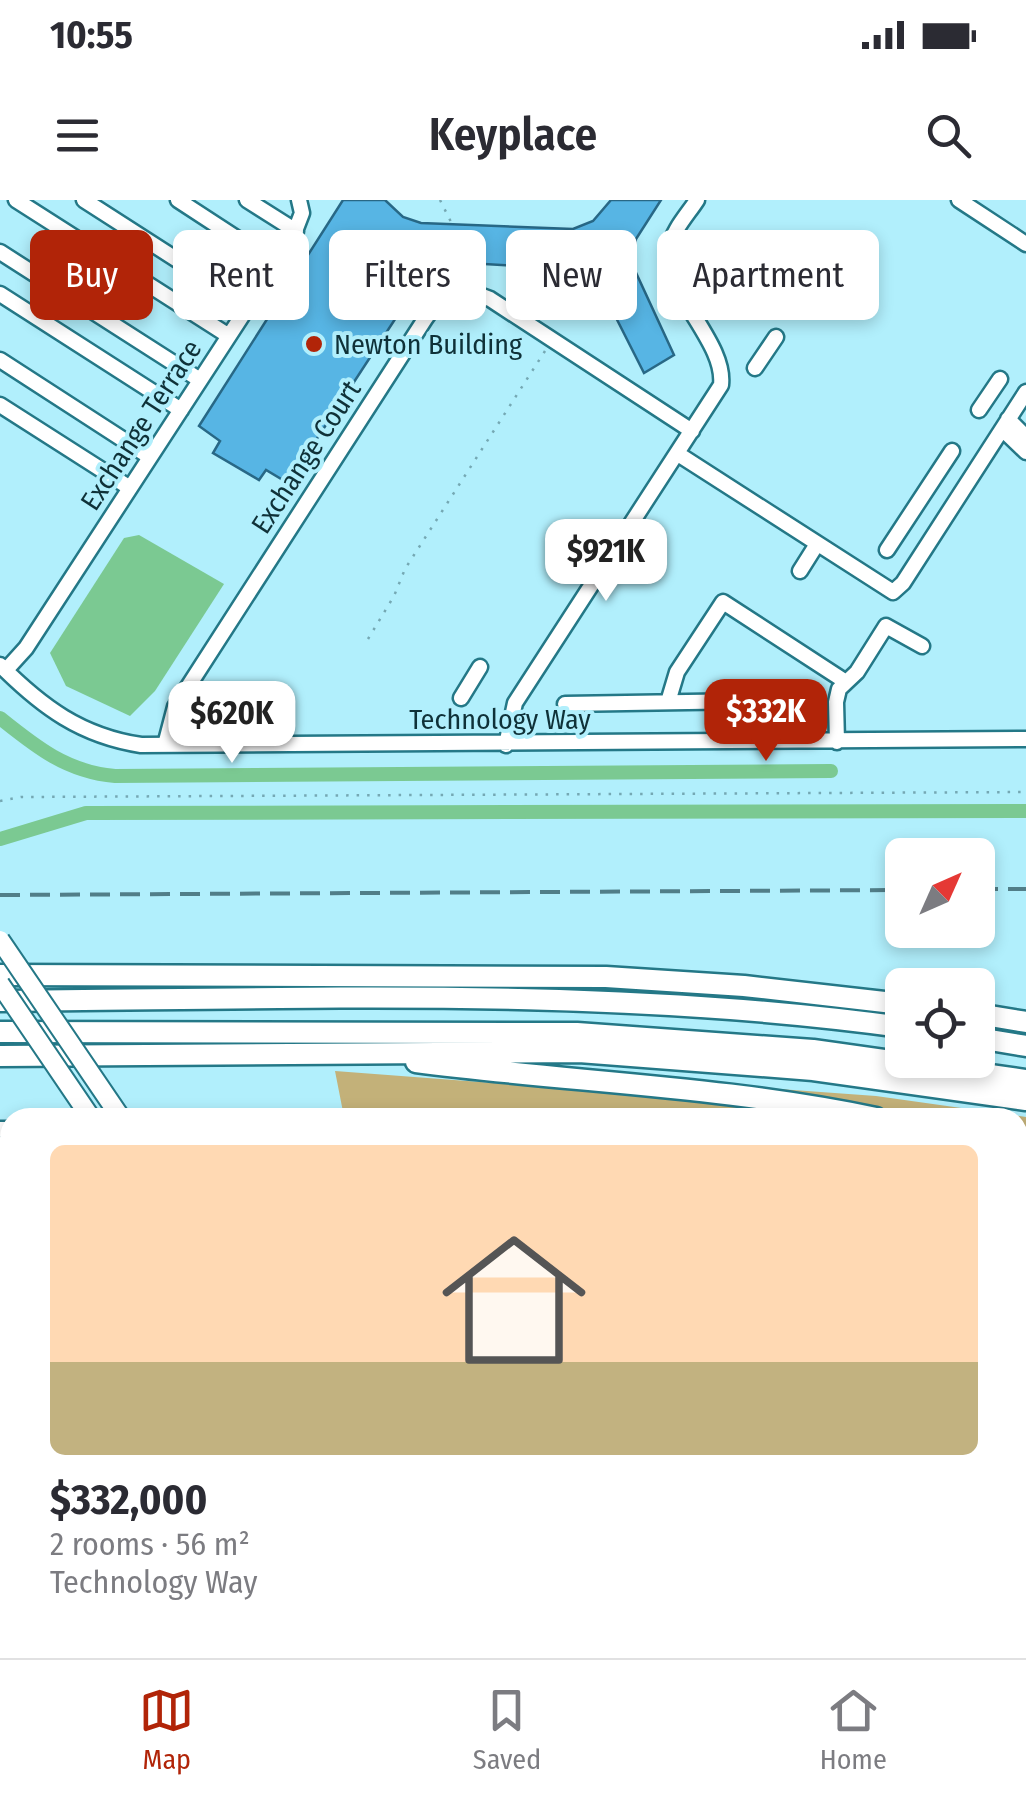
<!DOCTYPE html>
<meta charset="utf-8">
<style>
body{margin:0;font-family:"Fira Sans Condensed",sans-serif;background:#f2f2f3;color:#2b2b33;height:100vh;display:flex;flex-direction:column;font-size:38px;white-space:nowrap}
*{box-sizing:border-box;margin:0}
p{font-size:32px;color:#7c7c81}
.icon{flex:none;width:55px;height:55px;fill:none;stroke:currentColor;stroke-width:2;stroke-linecap:round;stroke-linejoin:round}
.map{position:relative;flex:1;overflow:hidden}
.sheet{position:absolute;left:0px;top:908px;width:1028px;height:552px;display:flex;flex-direction:column;background:#fff;border-radius:30px 30px 0 0;box-shadow:0 5px 15px #0003}
.sheet>*{flex:none}
.hud{position:absolute;left:30px;top:30px;width:968px;height:90px;display:flex;gap:20px}
.needle{width:65px;rotate:45deg}
.buttons{position:absolute;left:885px;top:638px;display:grid;gap:20px}
.buttons a{display:grid;place-items:center;width:110px;height:110px;border-radius:15px;background:#fff;box-shadow:0 5px 15px #0003;font-size:50px}
.price{position:absolute;translate:-50% -85px;padding:0 22px;border-radius:20px;background:#fff;color:#222;font-size:32px;line-height:65px;filter:drop-shadow(0 2px 5px #0008)}
.price::after{content:'';position:absolute;left:50%;top:60px;width:30px;height:22px;margin-left:-15px;background:inherit;clip-path:polygon(0 0,100% 0,50% 100%)}
.price.selected{background:#b12408;color:#fff}
ul{padding:0;list-style:none}
li{display:grid;align-content:center;gap:20px;height:530px;padding:0 50px}
li+li{border-top:2px solid #e1e1e2}
li span{display:grid;place-items:center;height:310px;border-radius:15px;color:#555}
li>.icon{margin-inline-start:auto}
span .icon{width:180px;height:180px;fill:#fffc;stroke-width:1}
li b{font-size:42px}
.pill{padding:0 35px;border-radius:15px;background:#fff;box-shadow:0 5px 15px #0003;font-size:35px;line-height:90px}
.pill.selected{background:#b12408;color:#fff}
.status{display:flex;justify-content:space-between;align-items:center;height:70px;padding:0 50px;background:#fff;direction:ltr}
.status svg{height:28px;fill:currentColor}
header{display:flex;justify-content:space-between;align-items:center;height:130px;padding:0 50px;background:#fff;font-size:45px;font-weight:600}
.menu{display:flex;justify-content:space-around;align-items:center;height:140px;border-top:2px solid #e1e1e2;background:#fff;font-size:28px;color:#7c7c81}
.menu a{display:grid;justify-items:center;gap:5px}
.menu .selected{color:#b12408}
.map>svg:first-child{display:block}
.green{fill:#c3b179}
.water{fill:#7bc992}
.lines{fill:none;stroke-linecap:round;stroke-linejoin:round}
.canal{stroke:#7bc992;stroke-width:14}
.building{fill:#57b5e4;stroke:#286886;stroke-width:2.5}
.minor-casing{stroke:#247887;stroke-width:19}
.major-casing{stroke:#247887;stroke-width:22}
.highway-casing{stroke:#247887;stroke-width:25}
.path{stroke:#75a8b3;stroke-width:2.5;stroke-dasharray:2.5 8;stroke-linecap:butt}
.minor{stroke:#fff;stroke-width:14}
.major{stroke:#fff;stroke-width:18}
.highway{stroke:#fff;stroke-width:20}
.rail{stroke:#517e88;stroke-width:4;stroke-dasharray:20 10;stroke-linecap:butt}
.major-bridge-casing{stroke:#247887;stroke-width:22;stroke-linecap:butt}
.major-bridge{stroke:#fff;stroke-width:18}
.poi-dot{fill:#b12408;stroke:#b1effc;stroke-width:4}
.labels{text-anchor:middle;dominant-baseline:central;stroke-width:8;stroke-linejoin:round;paint-order:stroke}
.poi-label{font-size:28px;fill:#0f3138;stroke:#b1effc;text-anchor:start}
.street-label{font-size:28px;fill:#0f3138;stroke:#b1effc}
</style>
<div class="status"><b>10:55</b><svg viewBox="0 0 49 12"><path d="M0 12V9h3v3zM5 12V6h3v6zM10 12V3h3v9zM15 12V0h3v12zM26 1h20v11H26zM47 4h2v5h-2z"/></svg></div>
<header><svg class="icon" aria-label="menu" viewBox="0 0 24 24"><path d="M4 6h16M4 12h16M4 18h16"/></svg>Keyplace<svg class="icon" aria-label="search" viewBox="0 0 24 24"><circle cx="10" cy="10" r="6"/><path d="M15 15l6 6"/></svg></header>
<div class="map">
<svg width="1026" height="1458" viewBox="0 0 1026 1458">
<rect width="100%" height="100%" fill="#b1effc"/>
<path class="green" d="M335,871L745,902L823,917H344Z
M752,887L876,896L1026,917V940L1022,939L1018,946V918L881,917L752,891Z
M1018,961L1026,963V1458H633L623,1450H1018Z
M0,1435H10V1450H207L205,1458H0Z"/>
<path class="water" d="M139,335L224,384L155,491L130,516L66,486L50,453L124,338Z"/>
<g class="lines">
<path class="canal" d="M0,518C36,547 67,572 115,576L831,571
M0,639L86,613L1026,611"/>
</g>
<path class="building" d="M343,0H385L403,17L421,23L573,29L593,21L611,0H661L636,39L632,64L674,155L644,173L602,90L572,69L433,61L288,283L266,270L259,280L213,253L220,241L199,226Z"/>
<g class="lines">
<g class="minor-casing">
<path id="minor" d="M16,0L229,136
M84,0L249,106
M178,0L276,64
M247,0L296,31
M959,0L1026,44
M0,52L200,180
M0,94L181,210
M0,160L150,257
M755,168L776,137
M0,205L130,288
M979,210L1000,179
M1008,219L1026,237
M1002,229L1026,252
M678,254L893,392L903,383L1026,192
M887,350L952,251
M800,371L817,344
M0,465C42,507 81,536 141,545L1026,539
M6,470L26,448L292,39L302,13L299,0
M461,498L480,467
M668,502L677,472L723,402L846,482
M565,504L801,500
M837,542L836,502L839,489L857,472L886,426L922,446
M165,545L175,507L425,119C442,93 460,86 490,99L692,231
M506,545L515,503L721,185C726,141 663,94 670,47C672,31 688,14 697,0
M0,929H10
M480,1450L488,1458
M521,1458L530,1450"/>
</g>
<g class="major-casing">
<path id="major" d="M541,1450L551,1458
M587,1450L597,1458"/>
</g>
<g class="highway-casing">
<path id="highway" d="M0,775L606,777L744,786L902,804
M0,801C301,799 603,786 902,827
M978,814L1026,822
M0,832L577,833L813,850L1026,880
M978,838L1026,846
M0,856L579,852L813,870L1026,900
M416,862C569,882 724,886 876,918
M1018,951L1026,953"/>
</g>
<path class="path" d="M440,0L452,24
M368,439L394,396L405,369L545,151
M0,601L21,597L1026,592"/>
<use href="#minor" class="minor"/>
<use href="#major" class="major"/>
<use href="#highway" class="highway"/>
<path class="rail" d="M978,689H1026
M0,695L902,690"/>
<g class="major-bridge-casing">
<path id="major-bridge" d="M0,740L121,918
M0,784L91,918"/>
</g>
<use href="#major-bridge" class="major-bridge"/>
</g>
<circle class="poi-dot" cx="314" cy="144" r="10"/>
<g class="labels">
<g class="poi-label">
<text x="334" y="144">Newton Building</text>
</g>
<g class="street-label">
<text transform="translate(141 225) rotate(-57)">Exchange Terrace</text>
<text transform="translate(306 257) rotate(-57)">Exchange Court</text>
<text x="500" y="519">Technology Way</text>
</g>
</g>
</svg>
<div class="buttons">
<a><svg class="needle" viewBox="-14 -14 28 28"><path d="M0-13l5 13h-10z" fill="#e53935"/><path d="M0 13l5-13h-10z" fill="#7c7c81"/></svg></a>
<a><svg class="icon" aria-label="locate" viewBox="0 0 24 24"><circle cx="12" cy="12" r="6"/><path d="M12 2v4M12 18v4M2 12h4M18 12h4"/></svg></a>
</div>
<b class="price" style="left:606px;top:404px">$921K</b>
<b class="price selected" style="left:766px;top:564px">$332K</b>
<b class="price" style="left:232px;top:566px">$620K</b>
<div class="hud">
<a class="pill selected">Buy</a>
<a class="pill">Rent</a>
<a class="pill">Filters</a>
<a class="pill">New</a>
<a class="pill">Apartment</a>
</div>
<section class="sheet">
<ul>
<li><span style="background:linear-gradient(#ffd9b3 70%,#c2b280 0)"><svg class="icon" aria-label="home" viewBox="0 0 24 24"><path d="M3 11l9-7 9 7M6 9v11h12V9"/></svg></span><div><b>$332,000</b><p>2 rooms · 56 m²</p><p>Technology Way</p></div></li>
</ul>
</section>
</div>
<nav class="menu">
<a class="selected"><svg class="icon" aria-label="map" viewBox="0 0 24 24"><path d="M3 6l6-2 6 2 6-2v14l-6 2-6-2-6 2zM9 4v14M15 6v14"/></svg>Map</a>
<a><svg class="icon" aria-label="saved" viewBox="0 0 24 24"><path d="M7 4h10v16l-5-4-5 4z"/></svg>Saved</a>
<a><svg class="icon" aria-label="home" viewBox="0 0 24 24"><path d="M3 11l9-7 9 7M6 9v11h12V9"/></svg>Home</a>
</nav>
